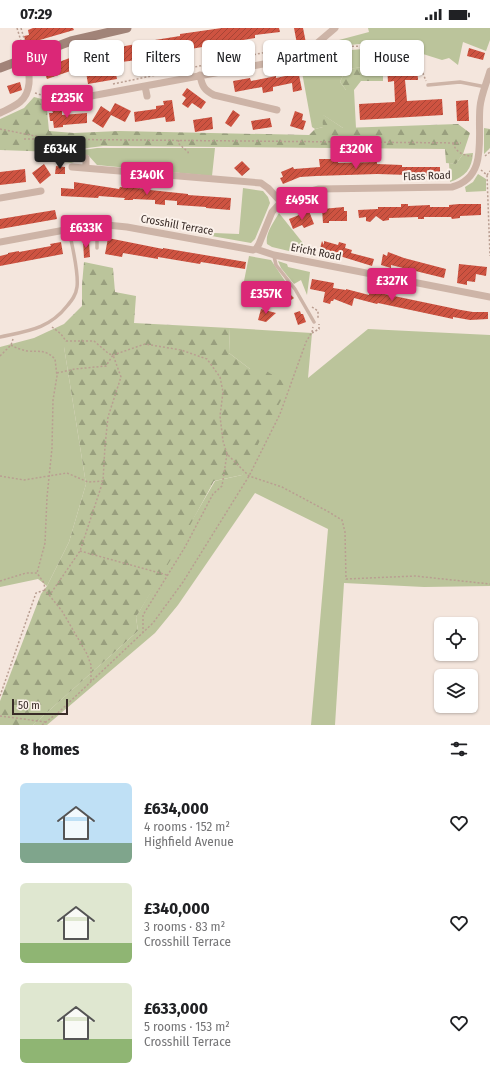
<!DOCTYPE html>
<meta charset="utf-8">
<style>
body{margin:0;font-family:"Fira Sans Condensed",sans-serif;background:#f2f2f2;color:#202124;height:100vh;display:flex;flex-direction:column;font-size:15px;white-space:nowrap}
*{box-sizing:border-box;margin:0}
p{font-size:13px;color:#757577}
.icon{flex:none;width:22px;height:22px;fill:none;stroke:currentColor;stroke-width:2;stroke-linecap:round;stroke-linejoin:round}
.map{position:relative;height:697px;overflow:hidden}
.details{display:flex;flex-direction:column;background:#fff;flex:1}
.details>*{flex:none}
.hud{position:absolute;left:12px;top:12px;width:466px;height:36px;display:flex;gap:8px}
.fabs{position:absolute;left:434px;top:589px;display:grid;gap:8px}
.fabs a{display:grid;place-items:center;width:44px;height:44px;border-radius:6px;background:#fff;box-shadow:0 1px 3px #0004;font-size:20px}
.scale{position:absolute;left:12px;bottom:10px;width:56px;box-sizing:border-box;padding-left:4px;border:2px solid #392c28;border-top:0;font-size:11px;line-height:14px;white-space:nowrap;color:#392c28;-webkit-text-stroke:3px #fbf1ea;paint-order:stroke}
.price{position:absolute;translate:-50% -34px;padding:0 9px;border-radius:4px;background:#db2777;color:#fff;font-size:13px;line-height:26px;filter:drop-shadow(0 1px 2px #0008)}
.price::after{content:'';position:absolute;left:50%;top:24px;width:12px;height:9px;margin-left:-6px;background:inherit;clip-path:polygon(0 0,100% 0,50% 100%)}
.price.active{background:#222;color:#fff}
ul{padding:0;list-style:none}
li{display:flex;align-items:center;gap:12px;height:100px;padding:0 20px}
li span{display:grid;place-items:center;flex:none;width:112px;height:80px;border-radius:6px;color:#555}
li>.icon{margin-inline-start:auto}
span .icon{width:48px;height:48px;fill:#fffc;stroke-width:1}
li b{font-size:17px}
h2{display:flex;justify-content:space-between;align-items:center;height:48px;padding:0 20px;font-size:17px}
.tag{padding:0 14px;border-radius:6px;background:#fff;box-shadow:0 1px 3px #0004;font-size:14px;line-height:36px}
.tag.active{background:#db2777;color:#fff}
.status{display:flex;justify-content:space-between;align-items:center;height:28px;padding:0 20px;background:#fff;direction:ltr}
.status svg{height:11px;fill:currentColor}
.map>svg:first-child{display:block}
.green{fill:#bbc49b}
.forest{fill:url(#forest-firs)}
.building{fill:url(#building-hatch)}
.lines{fill:none;stroke-linecap:round;stroke-linejoin:round}
.path{stroke:#b99e91;stroke-width:1.5;stroke-dasharray:2 2;stroke-linecap:butt}
.lane{stroke:#cdb4a7;stroke-width:3.5}
.street{stroke:#cdb4a7;stroke-width:7}
.secondary{stroke:#a18378;stroke-width:9}
.labels{text-anchor:middle;dominant-baseline:central;stroke-width:4;stroke-linejoin:round;paint-order:stroke}
.street-label{font-size:11px;fill:#392c28;stroke:#fbf1ea}
</style>
<div class="status"><b>07:29</b><svg viewBox="0 0 49 12"><path d="M0 12V9h3v3zM5 12V6h3v6zM10 12V3h3v9zM15 12V0h3v12zM26 1h20v11H26zM47 4h2v5h-2z"/></svg></div>
<div class="map">
<svg width="490" height="697" viewBox="0 0 490 697">
<defs>
<pattern id="forest-firs" width="22" height="20" patternUnits="userSpaceOnUse"><rect width="22" height="20" fill="#bbc49b"/><path d="M5 1l3.5 6h-7zM16 11l3.5 6h-7z" fill="#999f7e"/></pattern>
<pattern id="building-hatch" width="6" height="6" patternUnits="userSpaceOnUse"><rect width="6" height="6" fill="#ce5341"/><path d="M-1 1l2-2M0 6l6-6M5 7l2-2" fill="none" stroke="#a84536"/></pattern>
</defs>
<rect width="100%" height="100%" fill="#f4e6dd"/>
<path class="green" d="M368,0H490V12L486,23L463,14L458,37L449,30L442,32L423,26L394,33L369,15L331,19L339,12L369,4Z
M363,21L383,37L346,41L340,54L346,62H354L356,100H343L323,87V99L315,101L312,99L301,39L317,25Z
M97,120H215L212,148L97,137L88,127H84L81,132L71,135L54,133L55,126Z
M473,125C472,141 465,149 450,154L449,135L456,136L463,126Z
M478,146L486,151V163L466,164L465,159L473,154Z
M243,160L263,163L268,169L270,175L255,211L251,215L189,204L239,206Z
M279,185L314,229L272,219L267,216C265,205 274,194 279,185Z
M249,228L271,232L287,256L272,263L243,258Z
M278,233L287,236L288,239L310,244L307,267L301,252L294,256L281,240Z
M64,296V319L86,456L69,514L47,558L38,551L0,559V319L34,310Z
M230,300L312,305L308,350L368,301L490,307V558L424,559L344,555L335,697H311L328,501L255,465L178,577L155,605L47,697H33L138,603L136,589L215,453L242,447L263,341H250L229,325Z"/>
<path class="forest" d="M383,37V53H361L354,62H346L340,54L346,41Z
M34,69L46,72L49,103L74,105L119,103L309,107L315,101L323,99L322,86L343,100L458,96L470,105L463,126L456,136L446,135L445,121L103,118L56,124L0,122V91L24,80Z
M484,100L490,101V120L484,126Z
M84,234L113,240L115,264L136,268L134,295L230,300L229,325L250,341H263L289,357L242,447L214,453L176,523L136,589L138,603L33,697H0V673L41,566L47,558L69,514L86,456L64,319V296L82,278V257Z"/>
<path class="building" d="M33,0H73L74,2L26,16L24,8L29,7L28,2Z
M222,0H279L280,4L255,7V10L173,24L174,25L164,27L163,23L151,25L152,30L114,35L117,51L88,56L85,38L47,51L43,40L83,25L97,23L96,18L108,17L109,21L136,16V15L180,8V6Z
M294,0H303L306,15L297,16Z
M469,20L485,25L483,32L467,28Z
M417,37L418,52H405L407,73L442,71L443,87L360,92L359,76L395,74L394,53L388,54L387,39Z
M298,42L302,62L293,64L292,55L273,59V63L263,65L262,59L235,64L233,53L250,50L251,53L276,48V50L290,47L289,43Z
M20,54L22,62L10,66L7,58Z
M187,60L206,74L201,81L192,75L188,80L182,76L186,70L182,67Z
M172,72L175,93L166,94L165,89L135,94L134,84L156,81V78L164,77L163,73Z
M468,72L469,93H457L456,73Z
M115,75L131,83L125,94L111,87L103,100L92,93L101,78L110,84Z
M52,82H62V87L87,85V95L63,97V99L54,100L53,93H50L49,85H53Z
M233,82L240,87L231,99L225,95Z
M295,83L303,86L302,92L306,93L303,102L290,98Z
M212,89L213,101L195,104L193,92Z
M270,90L272,99L253,102L251,93Z
M319,131H338V135L377,134V136L402,137V139H440V148L377,146L316,148L300,149L283,156L280,150L283,149L281,144L293,139L294,141L320,139Z
M242,133L250,141L242,148L234,140Z
M44,136L51,147L40,156L32,145Z
M56,138L65,139V146H55Z
M25,141L26,154L0,157V144Z
M74,154L119,161L120,159L150,161V162L188,166V167L231,170L230,182L206,180V179L177,177V173L165,172V177L155,176V172L133,171V172H124L125,170L99,168L98,170L61,168V160L74,161Z
M401,176H408V178L430,177V179H449V177L459,176H481V187L460,188V190L452,191L451,189H424V191H418V189L389,190V192L383,193L376,188L370,194L366,193V189L359,190L358,182L378,181V179H401Z
M344,179V183H347V193H329V195H323L322,181Z
M55,182L57,191L0,201V191Z
M309,183L314,196L304,200L302,197L293,201L289,191Z
M108,210L163,221V220L246,234L245,241L201,234L200,236L158,229V231L123,225L122,229L105,226Z
M83,213H89L90,229L84,230Z
M322,213L324,217V213L338,217L339,214L346,216L345,220L352,222L351,225L374,231L372,238L330,225L329,227L319,224Z
M61,214L63,226L0,238V228L8,226V225L19,223V224L51,218L50,216Z
M388,224L404,230L446,241L444,250L391,237V240L381,237L383,226L387,228Z
M459,236L487,239L486,248L476,246L475,254L467,253V257L457,255Z
M312,251L334,255L333,260L346,262V261L369,267L370,263L461,282L473,284H488V291L470,292L453,289V291L378,275L377,276L354,270L352,278L334,271L333,273H331L330,276L323,274L325,264L310,261Z
M289,265L294,270L288,274L284,269Z
M261,281L276,285L266,294L258,292Z
M300,283L301,286H303L306,294L298,297L294,285Z"/>
<g class="lines">
<path class="path" d="M17,0L24,23
M21,0L27,21
M324,19L368,18L391,36L419,35L426,53
M113,56L262,25L288,21L292,22
M35,65L48,69L60,66
M0,101L45,110
M24,111L461,115
M179,112L178,115L188,124L189,127
M453,115C455,123 463,128 472,128
M485,128L490,124
M481,142L487,147L490,228
M487,147L490,143
M312,279L318,283V290
M52,299L61,306L66,313H94L109,326L113,327L145,316L181,322L207,331L220,349L223,364L220,388L223,413L227,426L249,448L282,459L327,483L342,492L345,504L346,551L415,548L490,556
M312,305L319,301V296
M11,317C16,320 22,322 27,323C40,324 45,321 55,331L57,348L53,372L52,420L47,469L45,515L37,545
M0,328L11,317L13,311
M57,345L75,341L106,338L113,327
M0,448L24,452L67,445L88,454L103,453L105,418L108,389L121,349L113,327
M80,523L167,547
M0,553L26,545H37L44,555L45,562L62,583L87,626L91,637V653
M49,568L80,523L103,453
M143,605V587L185,519L213,466L222,458L227,426
M0,668L36,565L45,562
M0,688L46,694
M42,697L60,683L153,595L183,554L249,448L280,386L306,314L312,304L313,299"/>
<path class="lane" d="M428,57L460,54L486,59
M97,196V220
M274,228L276,237L295,261L314,294
M0,309C27,303 49,301 67,278C72,272 76,267 77,259C79,244 72,218 69,202"/>
<path class="street" d="M200,47C202,58 204,62 214,67L277,82
M145,58L147,68
M64,73L290,31L308,23L335,0
M0,85C6,82 14,79 20,74C33,63 29,45 27,30
M72,139L261,155L268,160L281,174
M86,140V130
M0,170L41,163
M0,214L97,196L127,199L253,222L256,221
M256,221L259,216L272,184L281,174L296,167L319,161L452,159C489,149 477,108 480,79C481,67 487,54 490,43
M256,221L274,227L490,269"/>
<path class="secondary" d="M0,40L71,13L127,0"/>
</g>
<g class="labels">
<g class="street-label">
<text transform="translate(427 148) rotate(-2)">Flass Road</text>
<text transform="translate(177 197) rotate(10)">Crosshill Terrace</text>
<text transform="translate(316 224) rotate(11)">Ericht Road</text>
</g>
</g>
</svg>
<div class="fabs">
<a><svg class="icon" aria-label="locate" viewBox="0 0 24 24"><circle cx="12" cy="12" r="6"/><path d="M12 2v4M12 18v4M2 12h4M18 12h4"/></svg></a>
<a><svg class="icon" aria-label="layers" viewBox="0 0 24 24"><path d="M12 4l9 5-9 5-9-5zM3 14l9 5 9-5"/></svg></a>
</div>
<div class="scale">50 m</div>
<b class="price" style="left:67px;top:91px">£235K</b>
<b class="price active" style="left:60px;top:142px">£634K</b>
<b class="price" style="left:356px;top:142px">£320K</b>
<b class="price" style="left:147px;top:168px">£340K</b>
<b class="price" style="left:302px;top:193px">£495K</b>
<b class="price" style="left:86px;top:221px">£633K</b>
<b class="price" style="left:392px;top:274px">£327K</b>
<b class="price" style="left:266px;top:287px">£357K</b>
<div class="hud">
<a class="tag active">Buy</a>
<a class="tag">Rent</a>
<a class="tag">Filters</a>
<a class="tag">New</a>
<a class="tag">Apartment</a>
<a class="tag">House</a>
</div>
</div>
<section class="details">
<h2>8 homes<svg class="icon" aria-label="filters" viewBox="0 0 24 24"><path d="M4 7h16M4 17h16"/><circle cx="9" cy="7" r="2"/><circle cx="15" cy="17" r="2"/></svg></h2>
<ul>
<li><span style="background:linear-gradient(#bfe0f5 75%,#7fa58c 0)"><svg class="icon" aria-label="home" viewBox="0 0 24 24"><path d="M3 11l9-7 9 7M6 9v11h12V9"/></svg></span><div><b>£634,000</b><p>4 rooms · 152 m²</p><p>Highfield Avenue</p></div><svg class="icon" aria-label="heart" viewBox="0 0 24 24"><path d="M12 20l-8-8c-3-5 5-10 8-4 3-6 11-1 8 4z"/></svg></li>
<li><span style="background:linear-gradient(#dfe7d0 75%,#8fb573 0)"><svg class="icon" aria-label="home" viewBox="0 0 24 24"><path d="M3 11l9-7 9 7M6 9v11h12V9"/></svg></span><div><b>£340,000</b><p>3 rooms · 83 m²</p><p>Crosshill Terrace</p></div><svg class="icon" aria-label="heart" viewBox="0 0 24 24"><path d="M12 20l-8-8c-3-5 5-10 8-4 3-6 11-1 8 4z"/></svg></li>
<li><span style="background:linear-gradient(#dfe7d0 70%,#8fb573 0)"><svg class="icon" aria-label="home" viewBox="0 0 24 24"><path d="M3 11l9-7 9 7M6 9v11h12V9"/></svg></span><div><b>£633,000</b><p>5 rooms · 153 m²</p><p>Crosshill Terrace</p></div><svg class="icon" aria-label="heart" viewBox="0 0 24 24"><path d="M12 20l-8-8c-3-5 5-10 8-4 3-6 11-1 8 4z"/></svg></li>
</ul>
</section>
